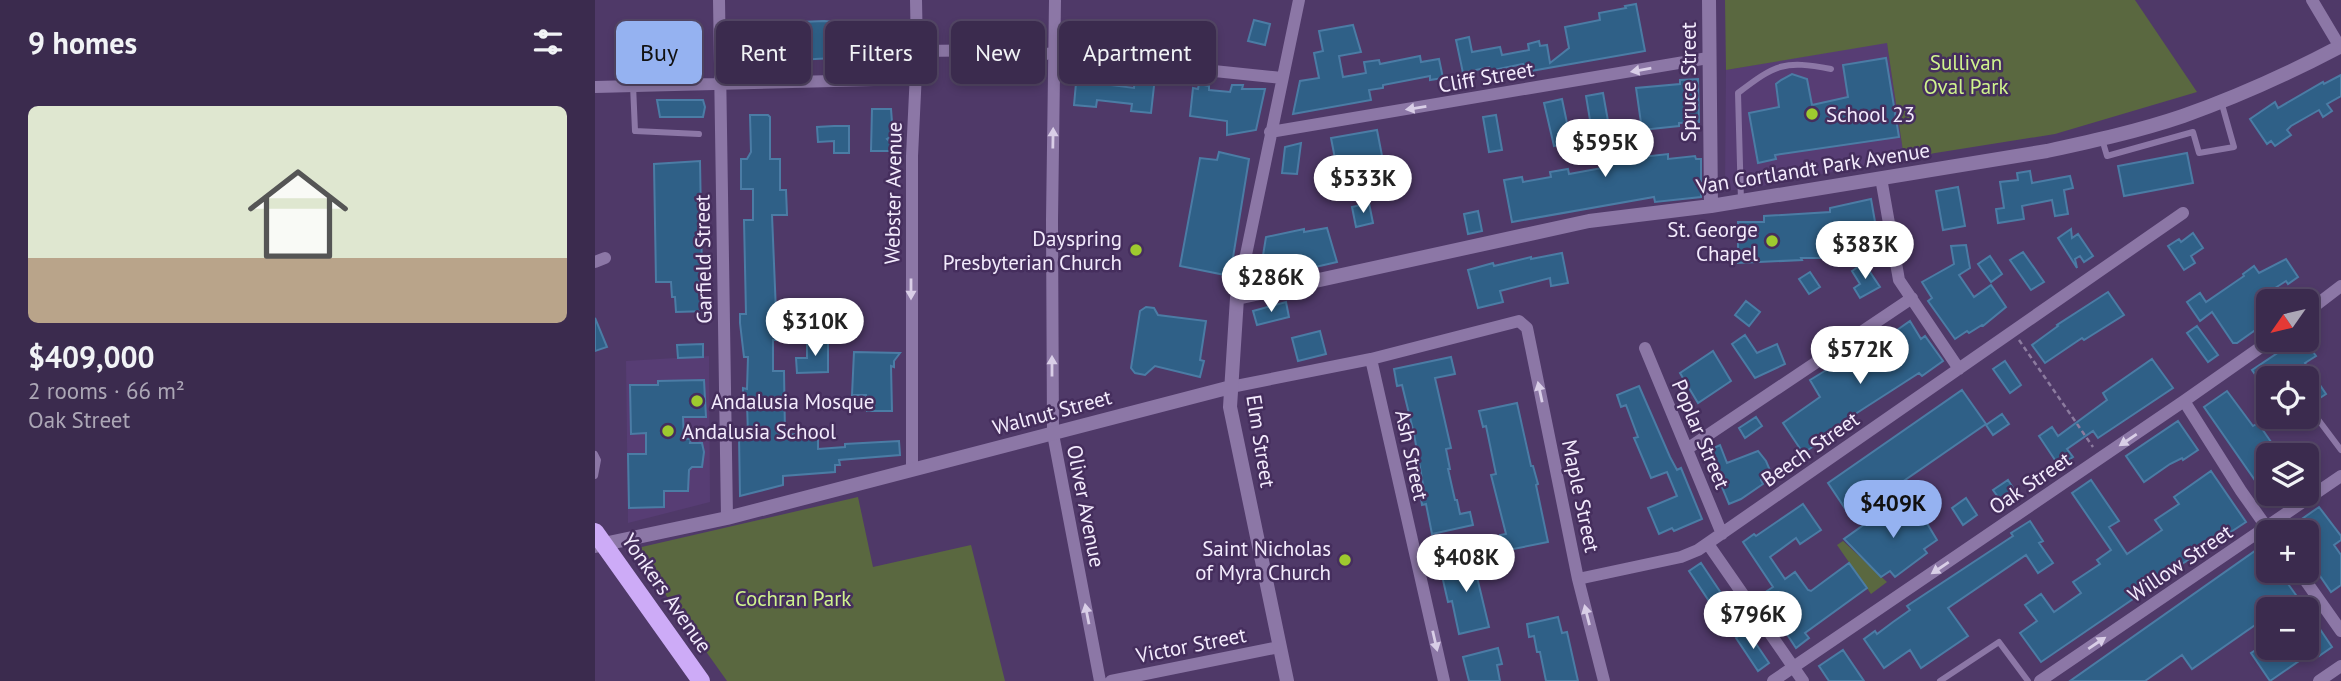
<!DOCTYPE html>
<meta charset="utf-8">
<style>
body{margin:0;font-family:"PT Sans",sans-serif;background:#423355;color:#f1f3f6;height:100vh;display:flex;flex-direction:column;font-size:26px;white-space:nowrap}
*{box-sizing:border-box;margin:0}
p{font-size:23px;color:#aca7b6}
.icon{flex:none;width:38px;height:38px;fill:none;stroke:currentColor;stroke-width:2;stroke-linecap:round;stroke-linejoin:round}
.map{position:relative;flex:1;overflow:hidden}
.drawer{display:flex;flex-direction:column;background:#3b2b4e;width:595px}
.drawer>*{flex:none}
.guide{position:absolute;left:21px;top:21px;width:665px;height:63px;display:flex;gap:14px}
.needle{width:46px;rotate:236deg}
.tools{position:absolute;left:1661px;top:289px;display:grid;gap:14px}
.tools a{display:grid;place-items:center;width:63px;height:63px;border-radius:10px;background:#3b2b4e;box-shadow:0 4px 10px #0003,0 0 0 2px #544766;font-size:35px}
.price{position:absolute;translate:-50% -60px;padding:0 16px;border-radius:24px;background:#fff;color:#222;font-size:23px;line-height:46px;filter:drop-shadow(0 2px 4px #0008)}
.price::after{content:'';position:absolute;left:50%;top:42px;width:21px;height:16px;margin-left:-10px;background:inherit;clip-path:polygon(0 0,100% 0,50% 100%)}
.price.on{background:#95b2f1;color:#111}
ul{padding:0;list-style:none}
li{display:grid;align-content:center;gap:14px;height:371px;padding:0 28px}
li span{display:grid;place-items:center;height:217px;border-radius:10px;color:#555}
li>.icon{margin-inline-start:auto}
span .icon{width:126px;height:126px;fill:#fffc;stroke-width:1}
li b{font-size:30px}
h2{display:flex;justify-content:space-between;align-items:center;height:84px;padding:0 28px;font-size:30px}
.tag{padding:0 24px;border-radius:10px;background:#3b2b4e;box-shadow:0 4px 10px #0003,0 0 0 2px #544766;font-size:24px;line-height:63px}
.tag.on{background:#95b2f1;color:#111}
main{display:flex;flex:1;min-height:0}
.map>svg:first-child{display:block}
.built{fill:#573d74}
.green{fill:#5a6840}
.building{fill:#2f6087;stroke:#4b7ca5;stroke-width:2}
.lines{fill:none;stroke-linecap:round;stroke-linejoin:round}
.path{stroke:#8c7b9f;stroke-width:2.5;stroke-dasharray:5 3.5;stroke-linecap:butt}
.service{stroke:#8c77a6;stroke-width:6}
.minor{stroke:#8c77a6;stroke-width:12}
.tertiary{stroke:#8c77a6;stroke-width:14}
.primary{stroke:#cdabf7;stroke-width:18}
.oneway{fill:#d9cee7}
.poi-dot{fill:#9eca2f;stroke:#452e5d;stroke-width:2.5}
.labels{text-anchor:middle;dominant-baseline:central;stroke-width:5;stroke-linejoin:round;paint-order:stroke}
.park-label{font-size:21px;fill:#cff38d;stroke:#452e5d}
.street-label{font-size:21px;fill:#f3ebfd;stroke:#452e5d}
.poi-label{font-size:21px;fill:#f3ebfd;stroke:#452e5d;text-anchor:start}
</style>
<main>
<section class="drawer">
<h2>9 homes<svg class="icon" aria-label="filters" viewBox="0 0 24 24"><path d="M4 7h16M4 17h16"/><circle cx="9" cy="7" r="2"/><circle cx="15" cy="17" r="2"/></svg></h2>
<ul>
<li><span style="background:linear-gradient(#dfe7d0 70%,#b9a48a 0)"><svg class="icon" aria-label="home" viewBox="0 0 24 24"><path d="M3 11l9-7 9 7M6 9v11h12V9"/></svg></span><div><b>$409,000</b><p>2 rooms · 66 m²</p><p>Oak Street</p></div></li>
</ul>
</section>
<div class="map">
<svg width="1746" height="681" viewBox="0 0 1746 681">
<rect width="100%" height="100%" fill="#4f3968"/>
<path class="built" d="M1292,42L1309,158L1157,188L1130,191L1131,70Z
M114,356L115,502L33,523L31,361Z"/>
<path class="green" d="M1130,0H1540L1602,92L1460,134L1309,158L1292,43L1131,70Z
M263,497L278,567L376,545L410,681H132L38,549Z
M1248,541L1292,582L1276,594L1242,545Z"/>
<path class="building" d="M1041,4L1050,51L930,72L928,64L894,71V67L868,73L861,40L874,37L877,52L905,47L907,55L934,50L933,44L944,41L945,46L952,45L955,63L974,48L970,27L1005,20L1004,13L1031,8L1030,6Z
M659,20L675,24L670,45L653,41Z
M229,21L307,27V61L239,58L202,60V57L150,58L149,34L183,33L182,23Z
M758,25L766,52L744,56L748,77L771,73L769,62L784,60L785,64L825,56L826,62L844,59L848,78L835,80V76L788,85V88L774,90L776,100L698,114L705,81L724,78L719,53L728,51L724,31Z
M1291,58L1304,137L1180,155L1181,159L1163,163L1154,113L1184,107L1181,84L1186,80L1197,74L1212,79L1217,105L1253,97L1248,65Z
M446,65V79H415V66Z
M478,72L508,74L507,84L539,88L540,75L560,77L556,113L536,111L537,104L502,100L501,107L479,105L481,83H478Z
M1746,75V96L1732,104L1737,111L1728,117L1724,110L1696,126L1692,130L1696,135L1680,146L1676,141L1672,144L1655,119L1680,102L1683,108L1728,82L1729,84Z
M1103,79L1104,122L1084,123V126L1047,130L1041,88L1085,84V80Z
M604,84L614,86V90L635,92L637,85H648L647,89H670L661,130L632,135V121L595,116L598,88L603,89Z
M1008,93L1020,160L1073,154V159L1100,156L1101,159H1106V197L1060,202L1059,197L917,222L909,180L927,177L928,182L956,177L955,172L973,169L974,174L1007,168L1002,144H999L991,96Z
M967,99L976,142L959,146L949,103Z
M62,100H108L110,107L108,117H65Z
M277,109H296L298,135L292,139L304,151H276Z
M155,115H173L175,117V159H185V190H191L192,215H177L181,312H189L191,340H178V371H189L190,434L223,435V449L250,447V444L304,441L305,455L244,460L245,465H240V472L188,476V485L145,496L144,435H153L152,403H148V388L152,389L153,357H149L145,323V314H151L149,220H158V189H146V159H152L156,152Z
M901,115L907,150L894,152L888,117Z
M239,126H254V153H239V141L223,142L222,127Z
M782,130L789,166L743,174L736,138Z
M706,143L702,174L687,173L690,147Z
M624,152L654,159L635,276L585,266L605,158L622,160Z
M1592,153L1598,183L1529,196L1523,166Z
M105,161L107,274V279L101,285L106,290L107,300H114V311L81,312L80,297H77L76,282H61L59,164Z
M1435,171L1437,183L1475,176L1478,188L1469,190L1473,214L1460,216L1457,200L1427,206L1429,219L1403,223L1401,209L1409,208L1405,182L1423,180L1422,173Z
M1363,187L1370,226L1348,230L1341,191Z
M1276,199L1282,233L1256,237L1257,258H1248L1246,256L1242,258H1206L1207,260L1143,263V222H1169V216L1235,212V208Z
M774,203L778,223L761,227L757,207Z
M883,211L887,231L873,234L869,214Z
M732,228L742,262L664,280L671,237L709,229V232Z
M1476,229L1477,238L1483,234L1498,256L1489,262L1485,256L1480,259L1482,268L1463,238Z
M1598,233L1608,248L1596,256L1600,263L1589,270L1573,246L1584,239L1586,242Z
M1371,245L1375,268L1364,275L1379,297L1396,285L1411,307L1388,326L1387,325L1374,333L1372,331L1360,339L1333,301L1337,298L1327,282L1359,264L1356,246Z
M1428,252L1449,282L1436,290L1415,260Z
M967,253L973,283L956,286L955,278L905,291L908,302L883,308L873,270L898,263L899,266L936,257V259Z
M1395,256L1407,274L1396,282L1383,264Z
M1691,259L1703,277L1693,284L1691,281L1663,299L1673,313V321L1642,343H1638L1617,312L1605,321L1592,302L1605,293L1611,302L1649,276L1648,274L1659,266L1664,273Z
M1269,263L1285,287L1265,298L1259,288L1265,284L1257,271Z
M1215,272L1225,287L1214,294L1204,279Z
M1513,292L1529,315L1489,340L1487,338L1450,363L1437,345L1463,326L1462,325Z
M1151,301L1165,312L1154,326L1140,315Z
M691,302L694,317L662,325L658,311Z
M551,307L559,308L563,315L611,321L605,360L609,361L605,377L560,366L550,375L540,373L536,368L545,311Z
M0,318L12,347L0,351Z
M1315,321L1326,339L1330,336L1348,361L1327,376L1324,373L1254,418L1242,426L1245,430L1208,453L1188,423L1225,397L1215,380L1264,350L1276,367L1305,349L1295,335Z
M1602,326L1623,355L1613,362L1592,333Z
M725,331L731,354L703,361L697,338Z
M1150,335L1162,353L1182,344L1190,364L1160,378L1137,344Z
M212,340H233V372L202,373L201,358H212Z
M1702,340H1709L1721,356L1710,363L1731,394L1717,403L1712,395V378H1673V393L1657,370Z
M108,344V357L83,358L82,345Z
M1118,351L1136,381L1103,403L1085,373Z
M259,352L305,353L299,361V367L296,366L297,411H272L271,395H257Z
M856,357L860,374L840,378L856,448L851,449L855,469H853L860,500H862L865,514L875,512L878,525L837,534L831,504L827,505L825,491L829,490L819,434L807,385L802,386L799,369Z
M1557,359L1578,388L1503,438L1498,431L1472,449L1478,457L1464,466L1444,436L1457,427L1463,436L1512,400L1508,393Z
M1410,361L1426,385L1415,393L1398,369Z
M109,380L111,417H88L89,439H96L95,443H107L109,452L107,467H97L94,470L93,491H69V507L34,508L33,454H51V433L36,434L35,385H63V381Z
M1044,386L1075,457L1082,470L1086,468L1107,519L1079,531L1077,528L1064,534L1053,508L1082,496L1072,472L1056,478L1039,438L1043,437L1031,405L1026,407L1022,395Z
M1367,390L1391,424L1281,500L1276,493L1251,510L1233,483Z
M1632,391L1658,426L1663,423L1685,455H1673V499L1609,407Z
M922,403L936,466H938L943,484L941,485L953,542L908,551L905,535L911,534L896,475L901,474L891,426L888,427L884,411Z
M1407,414L1414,424L1398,435L1391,425Z
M1161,417L1167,426L1150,438L1144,428Z
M1583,421L1603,450L1588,460L1587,458L1575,464L1549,482L1531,456Z
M1125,445L1132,463L1163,451L1171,461L1177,475L1166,480L1168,484L1146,499L1134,504L1112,451Z
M1616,471L1651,522L1581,568L1583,571L1564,584L1563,582L1446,662L1425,633L1442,621L1430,605L1446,594L1459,612L1486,593L1478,582L1505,564L1502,560L1516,550L1477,493L1496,480L1524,521L1514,527L1532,554L1567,530L1560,520L1584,504L1579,497Z
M1413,480L1422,494L1408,504L1398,490Z
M1371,498L1382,515L1368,525L1357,508Z
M1318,500L1342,540L1329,549L1332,553L1300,577L1295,571L1286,577L1249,539L1284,514L1288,520Z
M1208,504L1226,530L1205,544L1201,538L1175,557L1190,579L1200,572L1213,590L1216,591L1254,563L1272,588L1210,633L1214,638L1201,648L1166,595L1178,587L1148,542L1159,534L1161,536Z
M1724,507L1746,536V540L1739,545L1746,555V585L1736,592L1712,557V532H1688Z
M1435,521L1448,541L1444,543L1458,563L1443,573L1431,555L1353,608L1373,636L1326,668L1315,650L1289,668L1269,639L1280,631L1282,634L1298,622L1315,610L1312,606L1418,536L1416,533Z
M1667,546L1673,554V570H1683L1711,609H1673V616L1597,669L1587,655L1550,681H1475Z
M890,558L893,574L882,577L894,627L864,634L857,601L853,602L845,567Z
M1106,563L1126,593L1114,601L1094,571Z
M1712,610L1737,647L1724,656L1720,650L1675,681L1656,653L1673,642V648H1712Z
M963,617L967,633L972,632L983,681H951L945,652H942L939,636L934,637L932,624Z
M1149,632L1153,637L1155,635L1174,663L1163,671L1141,638Z
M903,648L907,664L902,665L905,681H874L868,657Z
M1248,650L1269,681H1234L1224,666Z"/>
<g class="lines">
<path class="path" d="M1424,340L1498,447"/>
<path class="service" d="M38,85L40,131L104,134
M1507,139L1512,156L1598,132L1604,153L1639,147L1626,101
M1146,201L1143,93C1181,64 1189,60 1236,69
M1722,418L1746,450
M0,454L3,460L0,476
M1345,681L1404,642L1433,681"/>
<path class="minor" d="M124,0L132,518
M460,0L457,220L458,434L505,681
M1717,0L1745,47
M322,51L416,50L687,78
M0,87L320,79
M675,132L1113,58
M1286,178L1304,280L1364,369
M0,262L10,258
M642,298L704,0
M1712,312L1746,286
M1050,348L1127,534
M776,359L849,681
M636,387L776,359L924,321L932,328L983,579L1009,681
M1589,401L1646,491L1675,532
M1092,449L1317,298
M317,470V156L322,51L321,0
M1113,544L1208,681
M1703,570L1746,631
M983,579L1086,557L1103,550L1588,213
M516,681L684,647
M1178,681L1589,401L1676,340
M1445,681L1746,476
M1724,681L1746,666"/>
<path class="tertiary" d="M1114,0L1116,206
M0,546L132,518L636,387
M692,681L635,407L642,298L994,221L1116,206L1452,151C1498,141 1544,131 1588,116C1642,97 1695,73 1746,46"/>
<path class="primary" d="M0,532L106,681"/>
</g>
<defs><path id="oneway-solid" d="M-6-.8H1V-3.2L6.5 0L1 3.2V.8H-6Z" transform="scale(1.75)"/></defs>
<g class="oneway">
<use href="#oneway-solid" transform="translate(1046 70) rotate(170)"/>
<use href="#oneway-solid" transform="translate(821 108) rotate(171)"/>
<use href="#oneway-solid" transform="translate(458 138) rotate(-89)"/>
<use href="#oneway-solid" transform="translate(316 289) rotate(90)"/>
<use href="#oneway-solid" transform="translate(457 366) rotate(-90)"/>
<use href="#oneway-solid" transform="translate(945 392) rotate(-102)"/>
<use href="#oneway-solid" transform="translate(1533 440) rotate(146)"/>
<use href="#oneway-solid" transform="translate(1345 568) rotate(146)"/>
<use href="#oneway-solid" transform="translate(492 614) rotate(-101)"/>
<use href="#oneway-solid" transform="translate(992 615) rotate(-104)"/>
<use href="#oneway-solid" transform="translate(840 641) rotate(77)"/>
<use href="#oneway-solid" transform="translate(1502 643) rotate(-34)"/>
</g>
<g class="poi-dot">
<circle cx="1217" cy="114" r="7"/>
<circle cx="1177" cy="241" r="7"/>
<circle cx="541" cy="250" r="7"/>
<circle cx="102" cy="401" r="7"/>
<circle cx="73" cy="431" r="7"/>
<circle cx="750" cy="560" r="7"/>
</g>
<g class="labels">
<g class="park-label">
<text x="1371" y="62">Sullivan<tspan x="1371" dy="24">Oval Park</tspan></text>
<text x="198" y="598">Cochran Park</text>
</g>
<g class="street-label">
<text transform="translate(891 77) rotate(-10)">Cliff Street</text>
<text transform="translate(1093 82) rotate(-90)">Spruce Street</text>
<text transform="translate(1218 168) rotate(-9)">Van Cortlandt Park Avenue</text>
<text transform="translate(298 193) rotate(-89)">Webster Avenue</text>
<text transform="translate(108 259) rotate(-91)">Garfield Street</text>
<text transform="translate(457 412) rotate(-15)">Walnut Street</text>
<text transform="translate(1106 434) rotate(67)">Poplar Street</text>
<text transform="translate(666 441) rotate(81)">Elm Street</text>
<text transform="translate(1215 449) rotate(-35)">Beech Street</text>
<text transform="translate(817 455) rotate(78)">Ash Street</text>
<text transform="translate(1435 483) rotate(-34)">Oak Street</text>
<text transform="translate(986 496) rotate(78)">Maple Street</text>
<text transform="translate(491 506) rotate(79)">Oliver Avenue</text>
<text transform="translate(1585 563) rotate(-34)">Willow Street</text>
<text transform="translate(72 593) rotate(55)">Yonkers Avenue</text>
<text transform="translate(596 645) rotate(-11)">Victor Street</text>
</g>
<g class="poi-label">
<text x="1231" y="114">School 23</text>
<text x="1163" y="229" text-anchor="end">St. George<tspan x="1163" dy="24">Chapel</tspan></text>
<text x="527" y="238" text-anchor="end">Dayspring<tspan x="527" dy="24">Presbyterian Church</tspan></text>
<text x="116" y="401">Andalusia Mosque</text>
<text x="87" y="431">Andalusia School</text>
<text x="736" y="548" text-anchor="end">Saint Nicholas<tspan x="736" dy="24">of Myra Church</tspan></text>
</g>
</g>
</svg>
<div class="tools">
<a><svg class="needle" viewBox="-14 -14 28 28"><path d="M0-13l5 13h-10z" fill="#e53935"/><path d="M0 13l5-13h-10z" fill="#aca7b6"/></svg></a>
<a><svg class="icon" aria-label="locate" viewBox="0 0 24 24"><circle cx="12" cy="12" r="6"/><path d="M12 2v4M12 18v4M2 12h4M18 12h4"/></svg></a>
<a><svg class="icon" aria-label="layers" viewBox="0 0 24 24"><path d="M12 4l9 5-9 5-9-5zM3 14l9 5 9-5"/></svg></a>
<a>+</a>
<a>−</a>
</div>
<b class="price" style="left:1010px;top:179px">$595K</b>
<b class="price" style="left:768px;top:215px">$533K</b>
<b class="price" style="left:1270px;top:281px">$383K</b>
<b class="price" style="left:676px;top:314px">$286K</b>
<b class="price" style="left:220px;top:358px">$310K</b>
<b class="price" style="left:1265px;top:386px">$572K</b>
<b class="price on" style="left:1298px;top:540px">$409K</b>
<b class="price" style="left:871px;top:594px">$408K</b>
<b class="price" style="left:1158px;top:651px">$796K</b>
<div class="guide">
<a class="tag on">Buy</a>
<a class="tag">Rent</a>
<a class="tag">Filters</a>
<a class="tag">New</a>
<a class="tag">Apartment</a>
</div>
</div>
</main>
